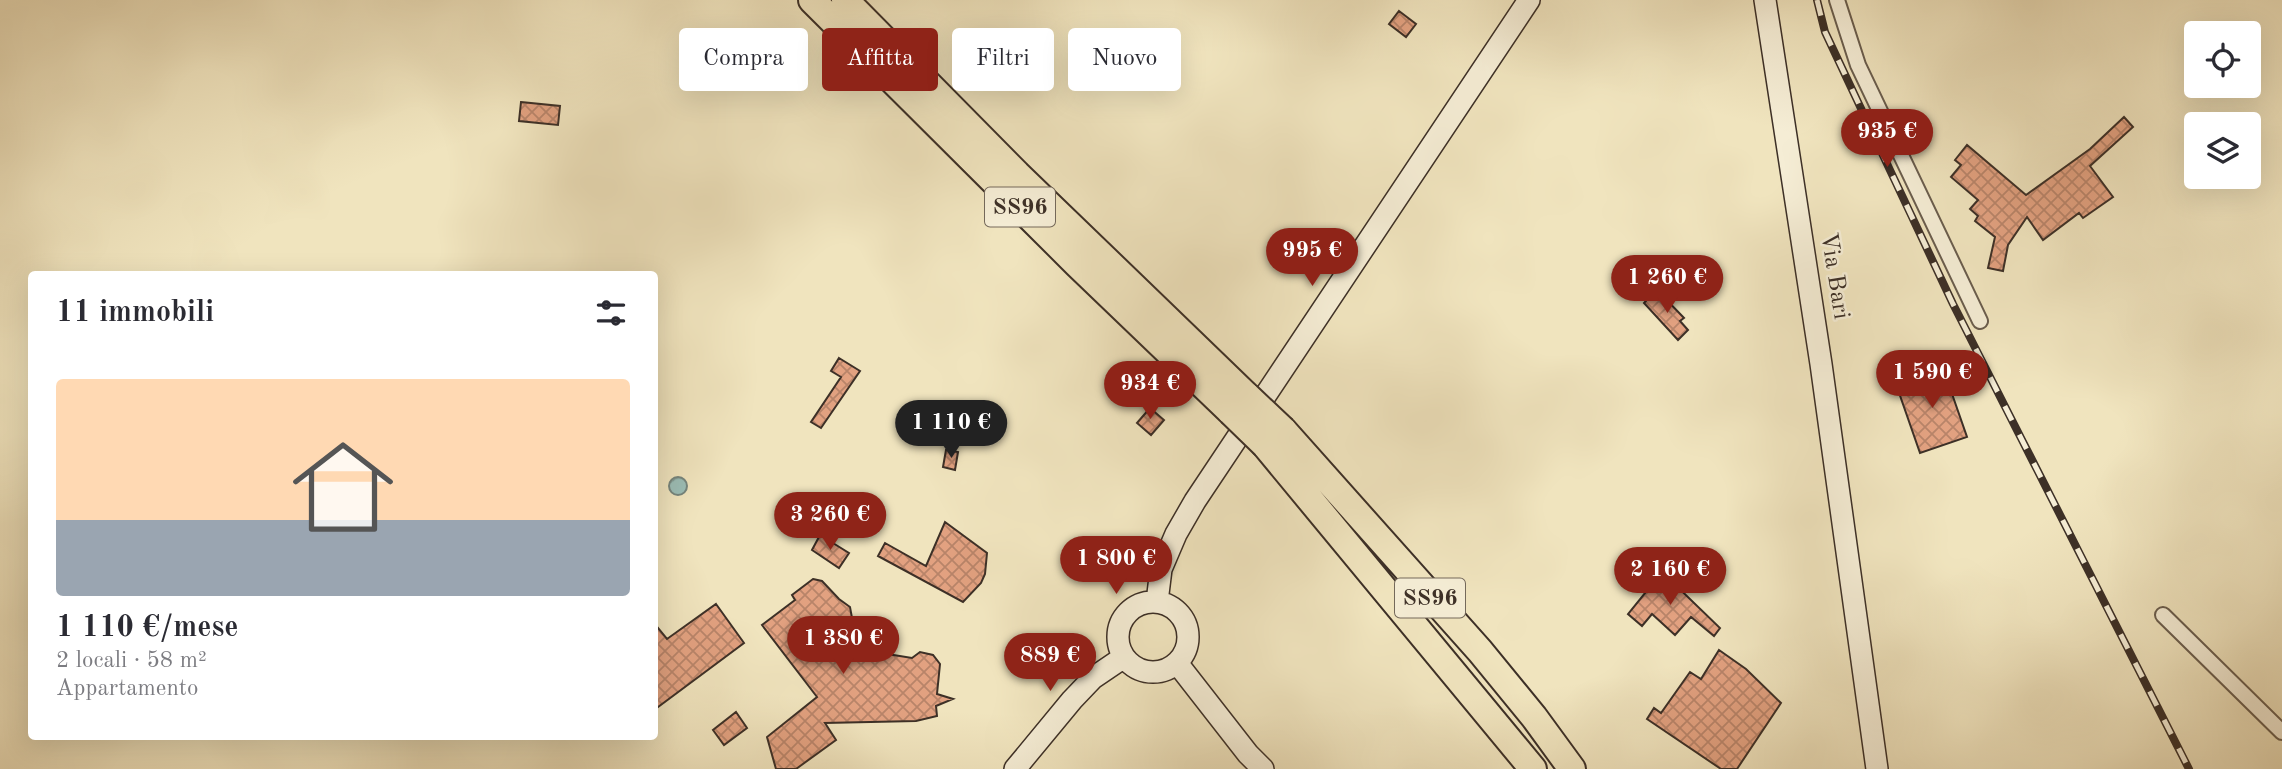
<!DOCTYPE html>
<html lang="it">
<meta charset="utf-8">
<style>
body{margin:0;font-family:"Old Standard TT",serif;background:#f7f7f7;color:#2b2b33;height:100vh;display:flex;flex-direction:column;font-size:26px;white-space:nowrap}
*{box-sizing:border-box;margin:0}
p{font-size:23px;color:#7c7c81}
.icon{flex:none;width:38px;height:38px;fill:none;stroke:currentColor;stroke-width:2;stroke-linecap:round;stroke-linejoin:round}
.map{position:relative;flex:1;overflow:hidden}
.panel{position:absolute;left:28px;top:271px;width:630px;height:469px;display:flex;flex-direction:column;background:#fff;border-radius:7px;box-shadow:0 7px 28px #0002}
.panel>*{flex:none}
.banner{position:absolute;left:679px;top:28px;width:665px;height:63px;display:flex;gap:14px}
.tools{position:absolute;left:2184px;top:21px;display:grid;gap:14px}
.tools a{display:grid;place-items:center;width:77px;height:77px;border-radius:7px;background:#fff;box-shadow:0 7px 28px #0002;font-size:35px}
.price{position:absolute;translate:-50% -60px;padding:0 16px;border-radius:24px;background:#8f2418;color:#fff;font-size:23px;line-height:46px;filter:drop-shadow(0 2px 4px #0008)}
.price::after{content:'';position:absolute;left:50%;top:42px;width:21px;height:16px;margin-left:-10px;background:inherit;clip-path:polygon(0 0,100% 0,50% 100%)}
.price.active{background:#222;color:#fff}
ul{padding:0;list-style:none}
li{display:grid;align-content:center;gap:14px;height:371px;padding:0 28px}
li span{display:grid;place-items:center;height:217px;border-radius:7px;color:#555}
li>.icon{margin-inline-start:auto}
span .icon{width:126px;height:126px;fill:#fffc;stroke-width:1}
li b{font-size:30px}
h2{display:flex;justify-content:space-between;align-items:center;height:84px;padding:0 28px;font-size:30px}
.pill{padding:0 24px;border-radius:7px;background:#fff;box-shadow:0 7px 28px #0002;font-size:24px;line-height:63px}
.pill.active{background:#8f2418;color:#fff}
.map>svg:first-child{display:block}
.water{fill:url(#water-waves);stroke:#75857d;stroke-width:2}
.building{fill:url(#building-cross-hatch);stroke:#3d3027;stroke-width:2}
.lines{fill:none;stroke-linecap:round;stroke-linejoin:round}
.street-casing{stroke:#6a5d4d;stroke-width:18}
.secondary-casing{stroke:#3d3027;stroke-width:24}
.highway-casing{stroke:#3d3027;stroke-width:30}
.street{stroke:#f5edd5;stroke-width:14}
.secondary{stroke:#f5edd5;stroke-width:21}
.highway{stroke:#f0e4be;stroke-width:26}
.rail-casing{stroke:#3d3027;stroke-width:8}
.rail{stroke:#f5edd5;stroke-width:5;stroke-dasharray:16;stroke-linecap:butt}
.highway-bridge-casing{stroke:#3d3027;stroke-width:30;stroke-linecap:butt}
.highway-bridge{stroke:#f0e4be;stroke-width:26}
.labels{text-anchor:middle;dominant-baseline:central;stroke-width:5;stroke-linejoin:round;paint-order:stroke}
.shield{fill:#f5edd5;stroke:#74695b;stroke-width:2}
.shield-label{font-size:23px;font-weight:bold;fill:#3d3027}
.street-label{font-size:24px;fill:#3d3027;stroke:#f5edd5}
</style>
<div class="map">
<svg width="2282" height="769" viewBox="0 0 2282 769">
<defs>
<pattern id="water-waves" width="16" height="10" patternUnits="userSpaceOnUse" patternTransform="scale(1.75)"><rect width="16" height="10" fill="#9bbeb7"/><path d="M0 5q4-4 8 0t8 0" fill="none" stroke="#809b95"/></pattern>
<pattern id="building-cross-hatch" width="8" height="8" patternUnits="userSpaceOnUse" patternTransform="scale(1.75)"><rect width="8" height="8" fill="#e2a180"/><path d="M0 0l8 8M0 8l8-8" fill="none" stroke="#b88469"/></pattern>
</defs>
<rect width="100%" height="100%" fill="#f0e4be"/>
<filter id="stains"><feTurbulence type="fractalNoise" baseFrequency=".00286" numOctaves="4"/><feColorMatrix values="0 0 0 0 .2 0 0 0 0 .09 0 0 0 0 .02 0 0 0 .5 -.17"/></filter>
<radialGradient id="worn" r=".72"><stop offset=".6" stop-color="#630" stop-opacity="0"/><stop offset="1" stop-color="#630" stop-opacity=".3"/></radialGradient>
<path class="water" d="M669 486a9 9 0 1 1 18 0a9 9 0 1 1-18 0Z"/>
<path class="building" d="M1399,11L1416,24L1406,37L1389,24Z
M521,102L560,106L558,125L519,121Z
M2124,117L2133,127L2090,166L2113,197L2083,218L2079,213L2043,240L2027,217L2008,245L2003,271L1988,268L1995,237L1975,221L1978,216L1970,209L1978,200L1951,177L1961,165L1955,160L1967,145L2026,195L2090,149Z
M1653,293L1657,297L1661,294L1684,318L1680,321L1688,330L1678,340L1644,303Z
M839,358L860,371L821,428L811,422L841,377L831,371Z
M1943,368L1967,437L1920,453L1896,384Z
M1150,408L1164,420L1151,435L1137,423Z
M946,450L958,452L955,470L943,467Z
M787,496L804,504L798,518L780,511Z
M945,522L987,553L985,574L981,583L963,602L878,556L885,543L926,566Z
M820,535L849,553L839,568L812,550Z
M1662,572L1720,628L1714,636L1691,617L1675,635L1652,614L1642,626L1628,614Z
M813,579L822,581L839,599L850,607L852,618L861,635L863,645L869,651L912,658L920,652L933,655L940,664L937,694L953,699L936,706L937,716L916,721L825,723L836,740L796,769H776L767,737L817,697L762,625L795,600L792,595Z
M716,604L744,643L654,710V623L667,639Z
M1719,650L1746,669L1781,703L1737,769H1721L1647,719L1654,708L1661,713L1690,672L1701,679Z
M736,712L747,728L724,745L713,730Z"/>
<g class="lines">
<g class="street-casing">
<path id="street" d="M1837,0L1858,65L1980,321
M2163,615L2282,732"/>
</g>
<g class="secondary-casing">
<path id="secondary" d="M1765,0L1821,364L1877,769
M1118 637a35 35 0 1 1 70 0a35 35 0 1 1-70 0Z
M1157,602L1161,569L1176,534L1195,501L1529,0
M1177,663L1248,754L1263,769
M1015,769L1072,700L1093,678L1124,657"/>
</g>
<g class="highway-casing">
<path id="highway" d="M812,0L1077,264L1231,412
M845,0L1017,174L1247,396
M1283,430L1480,651L1534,717L1572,769
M1265,445L1533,769"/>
</g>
<use href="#street" class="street"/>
<use href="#secondary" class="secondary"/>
<use href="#highway" class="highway"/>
<g class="rail-casing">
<path id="rail" d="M1817,0L1825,32L1953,304L2189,769"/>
</g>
<use href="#rail" class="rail"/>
<g class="highway-bridge-casing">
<path id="highway-bridge" d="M1247,396L1283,430
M1231,412L1265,445"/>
</g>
<use href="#highway-bridge" class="highway-bridge"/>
</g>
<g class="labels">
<g class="shield">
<rect x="985" y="187.5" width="70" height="39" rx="5"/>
<rect x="1395" y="578.5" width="70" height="39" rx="5"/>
</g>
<g class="shield-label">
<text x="1020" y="207">SS96</text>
<text x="1430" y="598">SS96</text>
</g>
<g class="street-label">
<text transform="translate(1834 276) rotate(81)">Via Bari</text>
</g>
</g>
<rect width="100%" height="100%" filter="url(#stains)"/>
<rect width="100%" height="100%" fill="url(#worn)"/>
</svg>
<div class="tools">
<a><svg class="icon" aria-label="locate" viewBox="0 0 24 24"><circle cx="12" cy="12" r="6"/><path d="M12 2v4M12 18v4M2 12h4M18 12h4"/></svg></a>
<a><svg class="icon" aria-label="layers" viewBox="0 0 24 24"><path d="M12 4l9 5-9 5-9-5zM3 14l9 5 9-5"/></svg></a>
</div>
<b class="price" style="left:1887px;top:169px">935 €</b>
<b class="price" style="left:1312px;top:288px">995 €</b>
<b class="price" style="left:1667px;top:315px">1 260 €</b>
<b class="price" style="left:1932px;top:410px">1 590 €</b>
<b class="price" style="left:1150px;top:421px">934 €</b>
<b class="price active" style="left:951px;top:460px">1 110 €</b>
<b class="price" style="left:830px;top:552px">3 260 €</b>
<b class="price" style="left:1116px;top:596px">1 800 €</b>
<b class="price" style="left:1670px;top:607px">2 160 €</b>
<b class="price" style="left:843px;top:676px">1 380 €</b>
<b class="price" style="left:1050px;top:693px">889 €</b>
<div class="banner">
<a class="pill">Compra</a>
<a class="pill active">Affitta</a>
<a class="pill">Filtri</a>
<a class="pill">Nuovo</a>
</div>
<section class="panel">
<h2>11 immobili<svg class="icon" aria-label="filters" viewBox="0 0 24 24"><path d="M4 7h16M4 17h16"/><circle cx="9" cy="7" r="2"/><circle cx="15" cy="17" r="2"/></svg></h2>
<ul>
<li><span style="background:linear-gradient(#ffd9b3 65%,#9aa5b1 0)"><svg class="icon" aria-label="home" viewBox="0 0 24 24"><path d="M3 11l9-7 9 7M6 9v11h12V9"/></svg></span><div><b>1 110 €/mese</b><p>2 locali · 58 m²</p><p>Appartamento</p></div></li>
</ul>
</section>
</div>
